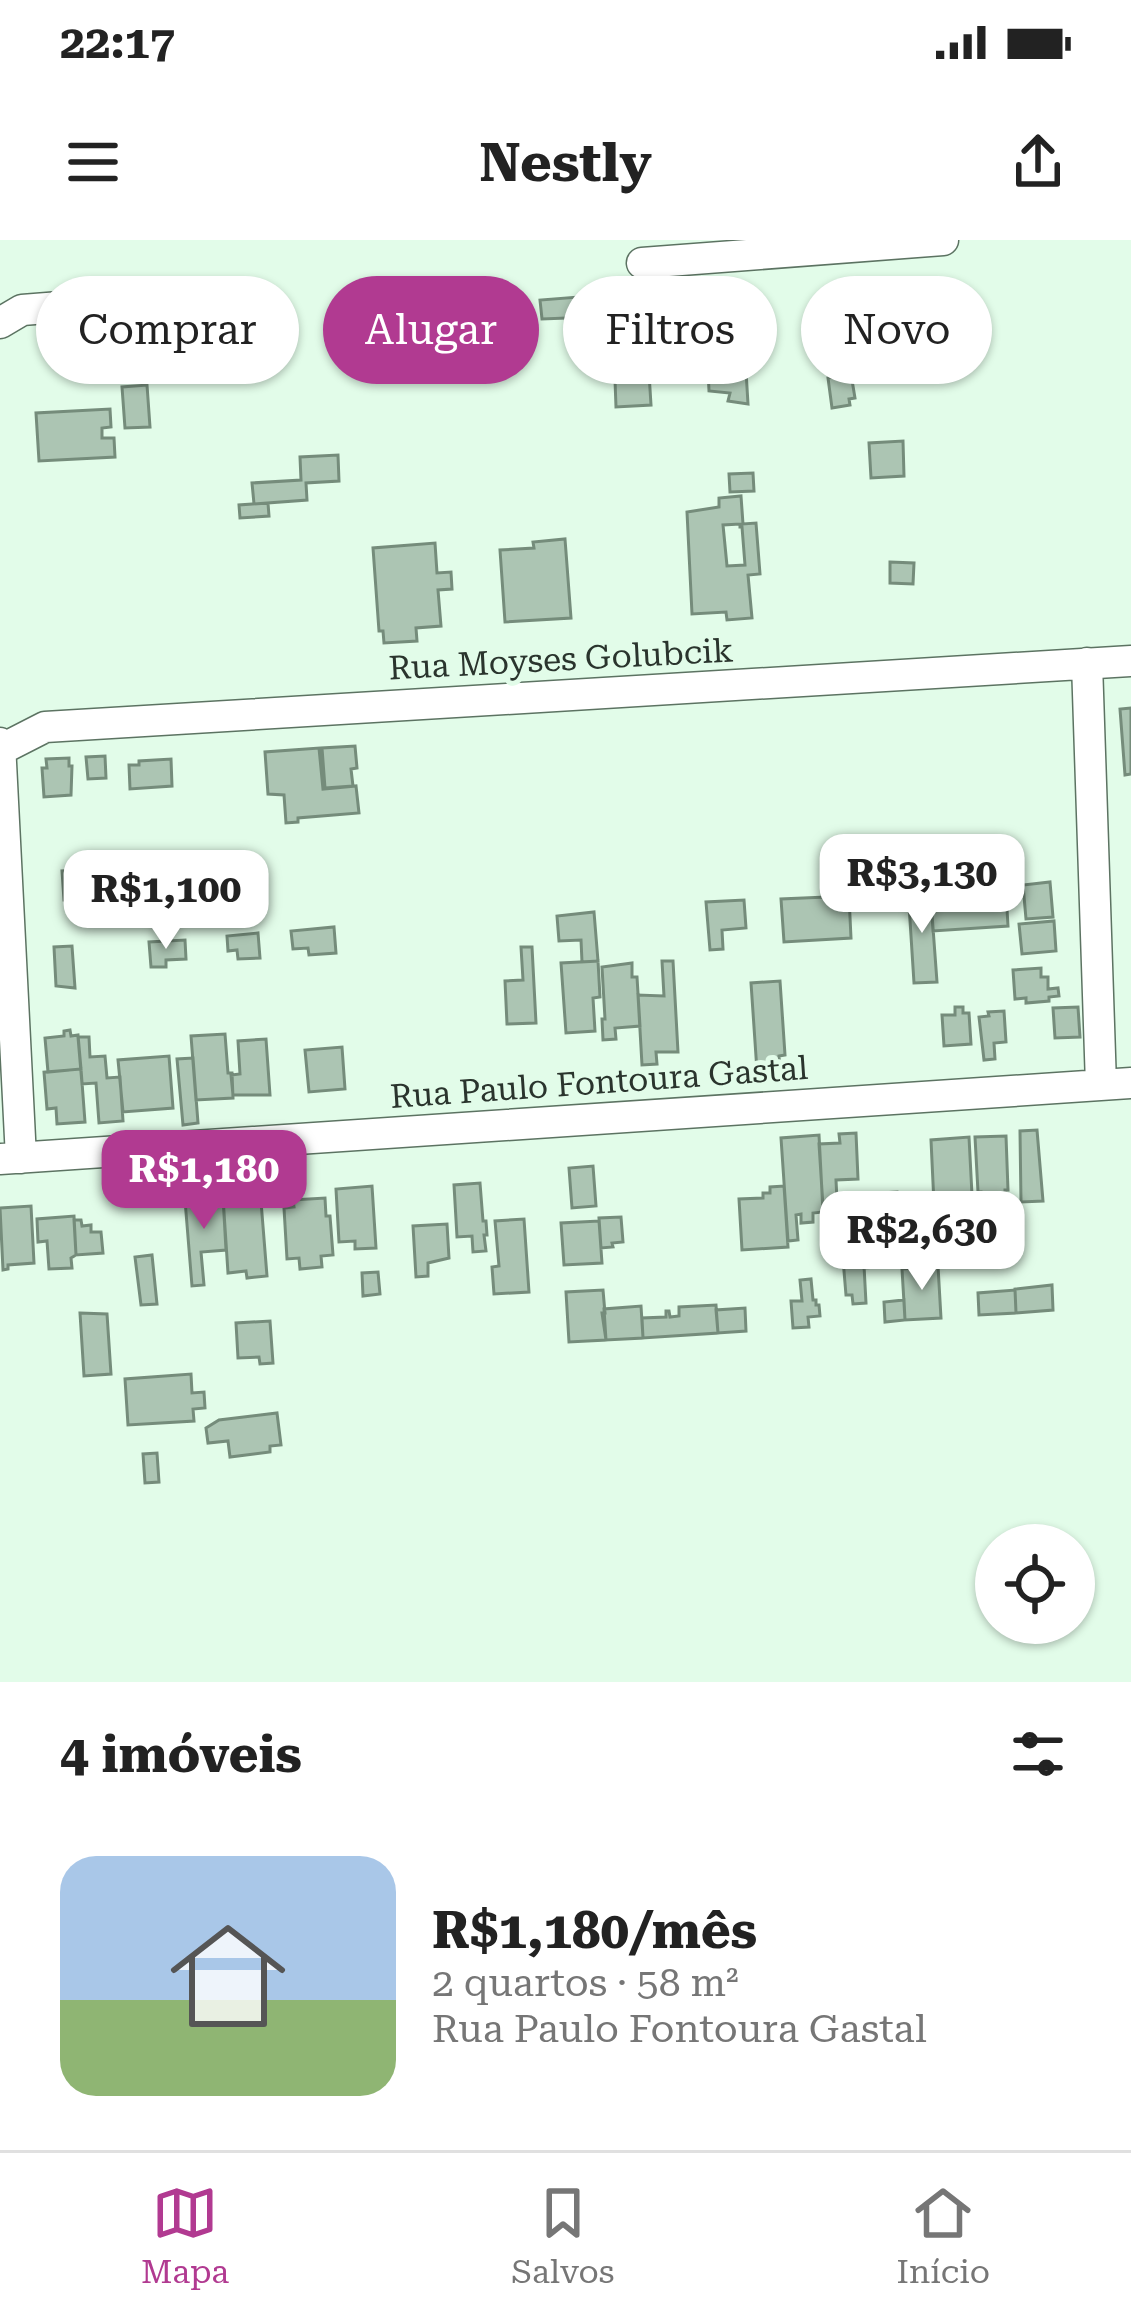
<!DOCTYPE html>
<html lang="pt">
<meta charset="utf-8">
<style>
body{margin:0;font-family:"Roboto Serif",serif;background:#f2f2f2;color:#222;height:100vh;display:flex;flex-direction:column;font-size:45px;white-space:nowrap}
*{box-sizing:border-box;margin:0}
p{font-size:39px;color:#767676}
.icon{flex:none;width:66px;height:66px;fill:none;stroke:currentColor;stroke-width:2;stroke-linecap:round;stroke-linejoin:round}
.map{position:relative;height:1442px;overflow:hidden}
.side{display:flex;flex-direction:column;background:#fff;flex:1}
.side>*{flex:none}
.hud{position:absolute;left:36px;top:36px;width:1059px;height:108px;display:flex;gap:24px}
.tools{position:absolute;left:975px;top:1284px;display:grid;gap:24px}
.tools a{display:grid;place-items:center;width:120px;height:120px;border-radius:50%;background:#fff;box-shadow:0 3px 9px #0004;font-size:60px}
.price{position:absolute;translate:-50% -102px;padding:0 27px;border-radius:24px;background:#fff;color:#222;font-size:39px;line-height:78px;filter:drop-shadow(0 3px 6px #0008)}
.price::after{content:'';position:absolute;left:50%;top:72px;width:36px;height:27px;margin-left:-18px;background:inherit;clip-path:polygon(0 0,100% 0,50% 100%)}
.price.current{background:#b13a91;color:#fff}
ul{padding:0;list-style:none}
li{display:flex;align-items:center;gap:36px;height:300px;padding:0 60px}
li span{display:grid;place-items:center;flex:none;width:336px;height:240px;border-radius:36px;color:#555}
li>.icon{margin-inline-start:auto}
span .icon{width:144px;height:144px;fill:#fffc;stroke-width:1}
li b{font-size:51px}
h2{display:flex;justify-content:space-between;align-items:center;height:144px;padding:0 60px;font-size:51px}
.tag{padding:0 42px;border-radius:54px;background:#fff;box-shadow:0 3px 9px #0004;font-size:42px;line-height:108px}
.tag.current{background:#b13a91;color:#fff}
.status{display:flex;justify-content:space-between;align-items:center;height:84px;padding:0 60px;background:#fff;direction:ltr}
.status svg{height:33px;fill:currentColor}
header{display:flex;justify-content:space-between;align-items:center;height:156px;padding:0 60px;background:#fff;font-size:54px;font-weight:700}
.tab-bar{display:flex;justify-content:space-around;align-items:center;height:168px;border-top:3px solid #e0e0e0;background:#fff;font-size:33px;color:#767676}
.tab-bar a{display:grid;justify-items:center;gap:6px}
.tab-bar .current{color:#b13a91}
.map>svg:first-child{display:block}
.building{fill:#acc5b3;stroke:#758c7b;stroke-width:3;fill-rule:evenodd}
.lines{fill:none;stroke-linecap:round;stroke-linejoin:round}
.minor-casing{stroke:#5c7362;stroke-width:33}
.minor{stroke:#fff;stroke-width:30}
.labels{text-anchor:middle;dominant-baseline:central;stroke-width:10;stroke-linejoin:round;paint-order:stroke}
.street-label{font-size:33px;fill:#2a342d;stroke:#e2fce9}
</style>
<div class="status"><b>22:17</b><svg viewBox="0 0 49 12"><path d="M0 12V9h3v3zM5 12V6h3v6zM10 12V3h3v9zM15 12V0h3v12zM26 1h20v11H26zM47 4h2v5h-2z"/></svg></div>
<header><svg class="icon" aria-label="menu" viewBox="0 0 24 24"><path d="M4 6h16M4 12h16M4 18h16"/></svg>Nestly<svg class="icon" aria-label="share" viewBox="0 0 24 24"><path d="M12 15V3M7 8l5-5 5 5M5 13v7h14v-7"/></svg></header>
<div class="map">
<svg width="1131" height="1442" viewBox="0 0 1131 1442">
<rect width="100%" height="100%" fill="#e2fce9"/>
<path class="building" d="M591,56L592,77L542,79L540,60Z
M741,57L744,103L706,102L703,58Z
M481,63V68H475L476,79L447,81V65Z
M434,66L435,82L378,86L377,69Z
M707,109L745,114L748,164L728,161L730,153L709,151Z
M648,117L651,165L616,167L615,140H611L610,134H615L614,119Z
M851,134L855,158L849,159L850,165L832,168L828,138Z
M147,145L150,187L125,188L122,147Z
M110,169L111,187L102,188V198H114L115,217L39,221L36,173Z
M903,201L904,236L871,238L869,203Z
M338,215L339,241L306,243L307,260L254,264L252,243L301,240L300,217Z
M753,233L754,251L730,252L729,234Z
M741,256L743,284L756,283L760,334L748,335L752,378L727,380L726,372L692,374L687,272L719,267V258ZM740,284V287H742L745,325L727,326L723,285Z
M268,263L269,276L240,278L239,265Z
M565,299L571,378L505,382L500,310L534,308L533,302Z
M435,303L437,333L451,332L452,349L438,350L441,386L416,388L417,401L384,403L383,391H379L373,308Z
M890,322L914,323L913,344L890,343Z
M1131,468V534L1125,535L1120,469Z
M355,506L357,528L351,529L353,546L325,548L322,508Z
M319,508L323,549L356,546L359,573L298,578V582L286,583L284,555L268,554L265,512Z
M105,516L106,538L88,539L86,517Z
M69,518V526H72L71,555L44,557L42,528H47L46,519Z
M171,519L172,546L130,549L129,525H139V521Z
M1006,617L1008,642L976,644L974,619Z
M974,619L976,644L930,647L929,622Z
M177,625L181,662L156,663L154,626Z
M92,629V638L124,636L122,659H105L106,666L67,668V660H64L62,631Z
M1050,642L1053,677L1026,679L1023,645Z
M930,647L937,742L914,743L908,649Z
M1006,652L1008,686L933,691L931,657L961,655L962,664L977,663L976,654Z
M849,656L851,698L784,702L781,659Z
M744,660L746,688L722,690L723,709L710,710L706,662Z
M594,672L598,721L582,722L581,700L559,701L557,676Z
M1054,681L1056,711L1022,714L1019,684Z
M334,687L336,713L309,715L308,708L293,709L291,691Z
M258,693L260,718L238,719L237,710L228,711L227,696Z
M185,700L186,719L166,720V727H151L149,702Z
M72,706L75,748L56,746L54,707Z
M521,707H532L536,783L507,784L505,741L523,740Z
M598,721L600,757L593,758L595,791L566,793L561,723Z
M662,721H673L678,812H656L657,824L642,825L638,755L664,756Z
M632,723V737H637L640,786L615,788L616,799L603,800L602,779H605L602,727Z
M1041,728V737H1048V749L1058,748L1059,756L1049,757V761L1026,763V758L1015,759L1013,730Z
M780,741L785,815L779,816L780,829L757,831L751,743Z
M955,767H963V773H969L971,804L944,806L942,775H955Z
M1078,767L1080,797L1055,798L1053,768Z
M1004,771L1006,802L994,803L995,819L984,820L979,777L989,776L988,772Z
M70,790L71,796L78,795L81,829L48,832L45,798L64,796V791Z
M225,794L228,833H232L233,858L196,860L191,796Z
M78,797H89L90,817L105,816L107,838L120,837L123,881L99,883L96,843L82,844Z
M266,799L270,855H233L231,835L240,834L238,801Z
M342,807L345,849L309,852L305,810Z
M169,816L173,868L123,872L118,820Z
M193,818L198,883L183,885L177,819Z
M81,829L85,882L57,884L56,868L47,869L44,832Z
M1037,890L1043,961L1021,962L1020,891Z
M856,893L858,939L836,940L838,981L824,982L819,904L840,903L839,894Z
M819,895L823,972L813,973V982L801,983V974L796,975L798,1000L788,1001L781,898Z
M1006,896L1008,950H1005V957L981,958V952H978L975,897Z
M969,897L972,955L954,957V963L934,964L931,900Z
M593,926L596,966L572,968L569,928Z
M480,943L483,981H486L487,995H484L486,1011L473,1012L472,996L457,997L454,945Z
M372,946L376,1008L355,1009V1001L339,1002L336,949Z
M784,946L788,1007L742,1010L739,959L763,958V953H770V947Z
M260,949L267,1036L247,1038L246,1031L228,1033L223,957L235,956L234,951Z
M897,952L901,1009L892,1010L893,1026L864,1028L862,954Z
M223,957L226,1010L201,1012L204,1045L192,1046L185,960Z
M325,958L326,976H330L333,1015L321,1016L322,1027L300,1029L299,1018L287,1019L284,968L294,967L293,960Z
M31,966L34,1023L8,1025V1029L3,1030L0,968Z
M74,976L76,1015L71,1018L72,1028L49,1029L47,1001L38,1002L37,979Z
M621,977L623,1002L612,1003L613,1007L601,1008L599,978Z
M524,979L529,1052L494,1054L492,1027L499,1026L495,981Z
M74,980H81L82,986L91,985V992H101L103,1013L76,1015Z
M599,981L602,1023L564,1025L561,983Z
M447,984L449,1018L428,1023V1036L416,1037L413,986Z
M858,1006L863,1007L866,1063L853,1064L852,1055H846L842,1007Z
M152,1015L157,1064L141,1065L135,1017Z
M938,1026L941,1078L905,1080L902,1029Z
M378,1032L380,1054L363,1056L362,1033Z
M811,1039L813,1060H816V1065H819L820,1076L808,1077L809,1087L793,1088L791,1061H802L800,1040Z
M1052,1045L1053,1070L1016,1073L1015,1049Z
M603,1050L605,1073H602L606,1100L569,1102L566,1052Z
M1015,1050L1016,1073L979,1075L978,1053Z
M904,1060L905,1080L885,1082L884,1062Z
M716,1065L718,1093L643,1098L642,1078L666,1077V1071H669L670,1077L679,1076V1067Z
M641,1066L643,1098L606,1100L604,1069Z
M745,1068L746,1091L718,1093L716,1070Z
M80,1073L107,1074L111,1134L84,1136Z
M270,1081L273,1123L260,1124L259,1117L238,1118L236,1083Z
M191,1134L192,1153L204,1152L205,1168L193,1169L194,1181L128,1185L125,1139Z
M277,1173L281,1205L270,1206V1212L230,1217L228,1201L208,1203L206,1188L219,1180Z
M157,1213L159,1242L145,1243L143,1214Z"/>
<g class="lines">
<g class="minor-casing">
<path id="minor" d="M642,23L943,0
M0,83L22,70L237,53
M1087,423L1101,845
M0,503L21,918
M0,510L45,487L1131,421
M0,919L1131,843"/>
</g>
<use href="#minor" class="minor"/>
</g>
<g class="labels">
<g class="street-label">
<text transform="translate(561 419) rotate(-3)">Rua Moyses Golubcik</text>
<text transform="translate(599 842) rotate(-4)">Rua Paulo Fontoura Gastal</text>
</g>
</g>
</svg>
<div class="tools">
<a><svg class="icon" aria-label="locate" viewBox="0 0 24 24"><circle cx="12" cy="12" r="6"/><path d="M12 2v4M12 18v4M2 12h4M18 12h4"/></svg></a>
</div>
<b class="price" style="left:922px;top:696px">R$3,130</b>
<b class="price" style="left:166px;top:712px">R$1,100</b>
<b class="price current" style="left:204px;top:992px">R$1,180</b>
<b class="price" style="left:922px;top:1053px">R$2,630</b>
<div class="hud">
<a class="tag">Comprar</a>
<a class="tag current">Alugar</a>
<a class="tag">Filtros</a>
<a class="tag">Novo</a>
</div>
</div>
<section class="side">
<h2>4 imóveis<svg class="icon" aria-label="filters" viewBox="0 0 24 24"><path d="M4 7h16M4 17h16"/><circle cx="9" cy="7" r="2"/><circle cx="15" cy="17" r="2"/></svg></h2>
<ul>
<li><span style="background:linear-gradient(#a9c7e8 60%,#8fb573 0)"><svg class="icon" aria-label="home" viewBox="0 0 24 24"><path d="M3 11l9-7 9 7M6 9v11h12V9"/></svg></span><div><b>R$1,180/mês</b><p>2 quartos · 58 m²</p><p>Rua Paulo Fontoura Gastal</p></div></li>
</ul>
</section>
<nav class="tab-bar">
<a class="current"><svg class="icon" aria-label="map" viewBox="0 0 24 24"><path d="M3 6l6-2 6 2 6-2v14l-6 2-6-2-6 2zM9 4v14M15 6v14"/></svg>Mapa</a>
<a><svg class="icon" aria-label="saved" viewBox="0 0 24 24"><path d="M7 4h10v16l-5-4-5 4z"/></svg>Salvos</a>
<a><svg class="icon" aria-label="home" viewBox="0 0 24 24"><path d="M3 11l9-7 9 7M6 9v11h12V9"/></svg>Início</a>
</nav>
